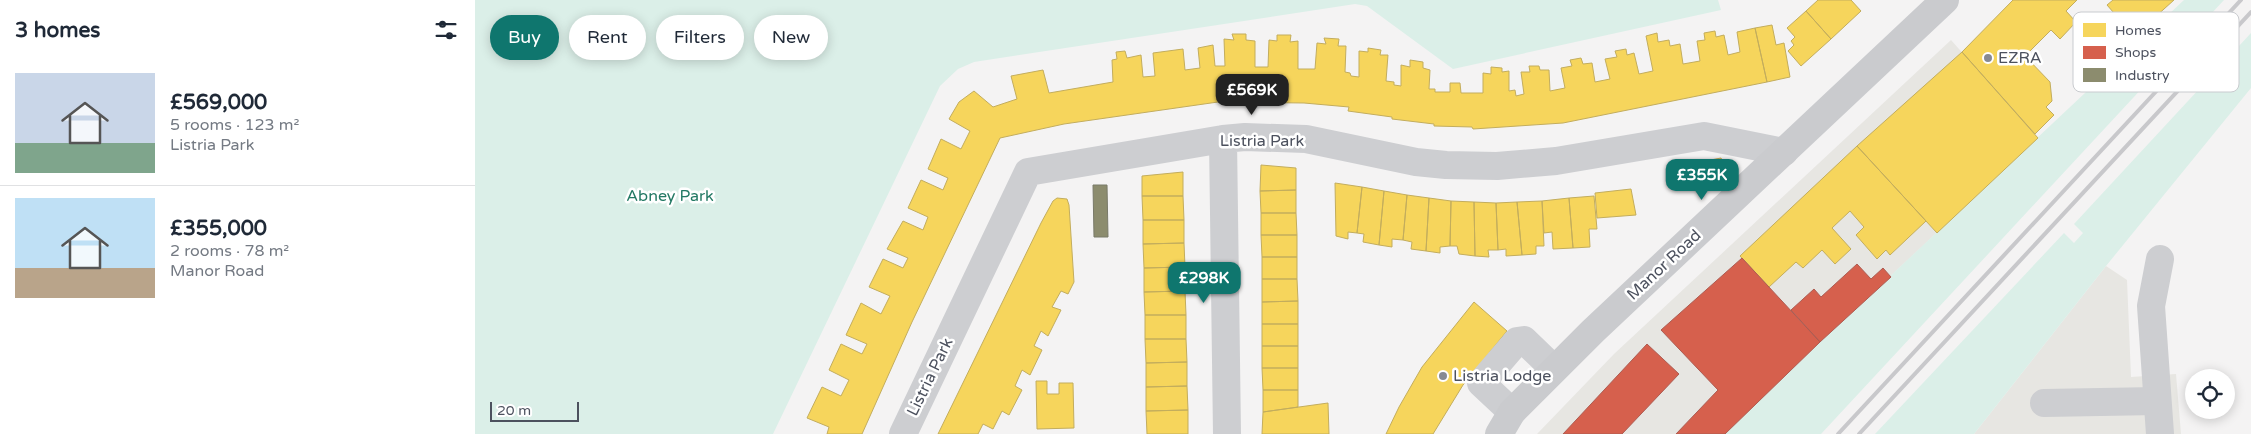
<!DOCTYPE html>
<meta charset="utf-8">
<style>
body{margin:0;font-family:"Varela Round",sans-serif;background:#f2f2f3;color:#1f2937;height:100vh;display:flex;flex-direction:column;font-size:19px;white-space:nowrap}
*{box-sizing:border-box;margin:0}
p{font-size:16px;color:#747a83}
.icon{flex:none;width:28px;height:28px;fill:none;stroke:currentColor;stroke-width:2;stroke-linecap:round;stroke-linejoin:round}
.map{position:relative;flex:1;overflow:hidden}
.drawer{display:flex;flex-direction:column;background:#fff;width:475px}
.drawer>*{flex:none}
.hud{position:absolute;left:15px;top:15px;width:475px;height:45px;display:flex;gap:10px}
.buttons{position:absolute;left:1710px;top:369px;display:grid;gap:10px}
.buttons a{display:grid;place-items:center;width:50px;height:50px;border-radius:50%;background:#fff;box-shadow:0 2px 12px #0003;font-size:25px}
.scale{position:absolute;left:15px;bottom:12px;width:89px;box-sizing:border-box;padding-left:5px;border:2px solid #4c515e;border-top:0;font-size:14px;line-height:18px;white-space:nowrap;color:#4c515e;-webkit-text-stroke:4px #fff;paint-order:stroke}
.price{position:absolute;translate:-50% -42px;padding:0 11px;border-radius:10px;background:#0f766e;color:#fff;font-size:16px;line-height:32px;filter:drop-shadow(0 1px 2px #0008)}
.price::after{content:'';position:absolute;left:50%;top:30px;width:15px;height:11px;margin-left:-8px;background:inherit;clip-path:polygon(0 0,100% 0,50% 100%)}
.price.on{background:#222;color:#fff}
ul{padding:0;list-style:none}
li{display:flex;align-items:center;gap:15px;height:125px;padding:0 15px}
li+li{border-top:1px solid #e0e1e3}
li span{display:grid;place-items:center;flex:none;width:140px;height:100px;border-radius:0px;color:#555}
li>.icon{margin-inline-start:auto}
span .icon{width:60px;height:60px;fill:#fffc;stroke-width:1}
li b{font-size:21px}
h2{display:flex;justify-content:space-between;align-items:center;height:60px;padding:0 15px;font-size:21px}
.chip{padding:0 18px;border-radius:22px;background:#fff;box-shadow:0 2px 12px #0003;font-size:18px;line-height:45px}
.chip.on{background:#0f766e;color:#fff}
main{display:flex;flex:1;min-height:0}
.map>svg:first-child{display:block}
.commercial{fill:#e7e6e2}
.green{fill:#dbefe8}
.homes{fill:#f6d55c;stroke:#c3ad5d}
.shops{fill:#d6604d;stroke:#ad5c52}
.industry{fill:#8c8c6e;stroke:#797a69}
.lines{fill:none;stroke-linecap:round;stroke-linejoin:round}
.minor{stroke:#cdced1;stroke-width:28}
.major{stroke:#cacbce;stroke-width:28}
.rail{stroke:#c8c8cb;stroke-width:4}
.poi-dot{fill:#878a92;stroke:#fff;stroke-width:2}
.labels{text-anchor:middle;dominant-baseline:central;stroke-width:5;stroke-linejoin:round;paint-order:stroke}
.poi-label{font-size:16px;fill:#4c515e;stroke:#fff;text-anchor:start}
.street-label{font-size:16px;fill:#4c515e;stroke:#fff}
.park-label{font-size:16px;fill:#237964;stroke:#fff}
.key{fill:#fff;stroke:#c9cbcf;stroke-width:1}
.key-label{font-size:14px;fill:#4c515e}
</style>
<main>
<section class="drawer">
<h2>3 homes<svg class="icon" aria-label="filters" viewBox="0 0 24 24"><path d="M4 7h16M4 17h16"/><circle cx="9" cy="7" r="2"/><circle cx="15" cy="17" r="2"/></svg></h2>
<ul>
<li><span style="background:linear-gradient(#c9d6e8 70%,#7fa58c 0)"><svg class="icon" aria-label="home" viewBox="0 0 24 24"><path d="M3 11l9-7 9 7M6 9v11h12V9"/></svg></span><div><b>£569,000</b><p>5 rooms · 123 m²</p><p>Listria Park</p></div></li>
<li><span style="background:linear-gradient(#bfe0f5 70%,#b9a48a 0)"><svg class="icon" aria-label="home" viewBox="0 0 24 24"><path d="M3 11l9-7 9 7M6 9v11h12V9"/></svg></span><div><b>£355,000</b><p>2 rooms · 78 m²</p><p>Manor Road</p></div></li>
</ul>
</section>
<div class="map">
<svg width="1776" height="434" viewBox="0 0 1776 434">
<rect width="100%" height="100%" fill="#f4f3f3"/>
<path class="commercial" d="M1476,40L1563,138L1345,342L1250,434H1062L1139,354Z
M1631,266L1652,280L1656,377L1701,374L1706,434H1499Z"/>
<path class="green" d="M0,0H1243L1246,10L978,69L892,6L880,4L499,62L483,69L465,86L298,434H0Z
M1709,0H1749L1346,434H1250L1345,342Z
M1776,33V88L1631,266L1499,434H1400L1589,233L1599,243L1608,233L1599,224Z"/>
<path class="homes" d="M1343,0H1376L1386,11L1356,39L1331,11Z
M1538,0H1602L1591,11L1601,22L1585,39L1576,30L1550,56L1575,82L1577,101L1571,107L1579,115L1560,134L1487,52Z
M1638,0H1699L1659,36L1632,5Z
M1331,11L1356,39L1326,66L1313,51L1319,45L1316,41L1320,37L1312,28Z
M1297,25L1301,45L1309,43L1315,77L1292,82L1280,28Z
M1280,28L1292,82L1088,123L998,129L997,127L959,126V124L917,119V117L873,111L874,107L829,103L743,102L589,124L525,138L437,322L387,434H352L354,427L332,418L347,387L366,396L374,380L354,370L366,344L387,354L392,344L371,335L386,303L406,314L415,296L394,287L408,259L428,268L433,258L412,249L428,221L448,230L453,217L433,208L446,180L468,190L473,178L453,169L466,139L486,149L495,131L474,119L484,102L499,91L518,107L542,99L536,76L568,70L574,93L638,82L637,60L642,59L641,52L650,51L652,58L666,55L668,77L680,76L678,53L708,49L710,70L725,68L723,48L738,45L740,66H750L749,39L759,40L757,34H771V40L780,41V67H793L794,40L802,41V35H816L815,42L823,41V69H840L842,43L851,44L849,38L864,39L863,46H871L870,72L875,73L876,76L884,77V51L893,52V48L906,50L905,55H913L911,81L919,82V85L926,86V65L935,67V60L948,62V68L955,70L954,89H960V92H975V83H985L986,93H1008V73L1016,74V67L1027,68V72L1034,71V91L1040,90L1041,96L1049,94L1046,72H1055L1054,66H1064L1065,70H1074L1075,91L1090,88L1086,68L1097,66L1095,60L1106,58L1108,64L1117,63L1120,82L1135,79L1130,59L1142,57L1140,51L1151,49L1152,55L1159,53L1164,74L1178,71L1171,36L1182,33L1183,42L1194,40L1195,46L1205,44L1208,64L1225,61L1222,41L1230,40L1229,33L1240,31L1241,37L1249,35L1253,55L1265,52L1262,32Z
M1487,52L1563,138L1462,233L1382,146Z
M1382,146L1451,221L1415,255L1411,250L1402,259L1381,235L1389,227L1375,211L1357,228L1376,249L1360,264L1347,250L1328,268L1321,262L1294,287L1265,256Z
M1246,158L1248,162L1232,176L1220,163Z
M786,165L821,168V190L785,191Z
M708,172V196H667V176Z
M860,183L887,187L882,233L873,232V239L861,236Z
M887,187L909,191L904,245L888,242L889,234L882,233Z
M1156,189L1161,215L1122,218L1120,193Z
M821,190V213H786L785,191Z
M909,191L932,195L928,240L917,239V247L904,245Z
M932,195L954,198L951,251L936,249L937,242L928,240Z
M667,196H708L709,220H668Z
M1119,196L1122,229H1114L1115,247L1098,248L1094,198Z
M582,198L592,199L594,205L599,282L593,294L586,291L577,307L586,310L573,336L566,331L559,346L567,350L555,375L547,370L540,386L547,390L534,415L527,411L518,429L508,424L503,434H463L566,223L578,201Z
M954,198L976,201L975,246L965,247V253L951,251Z
M1094,198L1098,248L1078,249L1077,232L1069,233L1067,201Z
M976,201L999,202L1000,256L984,254L982,246H975Z
M1067,201L1069,246H1061V254L1047,255L1042,202Z
M999,202L1021,203L1023,250H1013L1014,257L1000,256Z
M1042,202L1047,255L1031,256V249L1023,250L1021,203Z
M786,213H821L822,235H786Z
M668,220H709V243L668,244Z
M786,235H822V257H787Z
M709,243L710,267L669,268L668,244Z
M787,257H822V279H787Z
M710,267V291L669,292V268Z
M787,279H822L823,301L787,302Z
M710,291L711,315H670L669,292Z
M823,301V324H787V302Z
M999,302L1032,331L988,385L958,434H911L924,407L947,367Z
M670,315H711V339H670Z
M787,324H823V346H787Z
M670,339H711L712,362L671,363Z
M787,346H823V368H787Z
M712,362V386L671,387V363Z
M787,368H823V390H788Z
M561,381H572V394H584V383H598L599,428L562,429Z
M712,386L713,410L671,411V387Z
M788,390H823V407L788,412Z
M853,403L854,434H787L788,412Z
M713,410V434H672L671,411Z"/>
<path class="shops" d="M1267,258L1345,342L1250,434H1201L1243,390L1186,330Z
M1382,264L1396,279L1408,268L1416,277L1345,342L1316,310L1339,289L1346,297Z
M1172,344L1204,374L1147,434H1088Z"/>
<path class="industry" d="M618,185H632L633,237H619Z"/>
<g class="lines">
<path class="minor" d="M748,139L752,434
M1685,259L1676,306L1685,434
M1569,403L1682,401
M1037,412L1006,383L1042,341L1049,340L1079,369
M428,434L553,172L748,139L770,137L831,139L941,162L971,165L1022,166L1081,161L1229,136L1309,152"/>
<path class="major" d="M1024,434L1037,412L1118,331L1470,0"/>
<path class="rail" d="M1363,434L1766,0
M1384,434L1776,12"/>
</g>
<g class="poi-dot">
<circle cx="1513" cy="58" r="5"/>
<circle cx="968" cy="376" r="5"/>
</g>
<g class="labels">
<g class="poi-label">
<text x="1523" y="58">EZRA</text>
<text x="978" y="376">Listria Lodge</text>
</g>
<g class="street-label">
<text x="787" y="141">Listria Park</text>
<text transform="translate(1189 265) rotate(-43)">Manor Road</text>
<text transform="translate(455 377) rotate(-64)">Listria Park</text>
</g>
<g class="park-label">
<text x="195" y="196">Abney Park</text>
</g>
</g>
<rect x="1598" y="12" width="166" height="80" rx="8" class="key"/>
<rect x="1608" y="23" width="23" height="14" fill="#f6d55c"/>
<rect x="1608" y="46" width="23" height="13" fill="#d6604d"/>
<rect x="1608" y="68" width="23" height="14" fill="#8c8c6e"/>
<g class="key-label">
<text x="1640" y="35">Homes</text>
<text x="1640" y="57">Shops</text>
<text x="1640" y="80">Industry</text>
</g>
</svg>
<div class="buttons">
<a><svg class="icon" aria-label="locate" viewBox="0 0 24 24"><circle cx="12" cy="12" r="6"/><path d="M12 2v4M12 18v4M2 12h4M18 12h4"/></svg></a>
</div>
<div class="scale">20 m</div>
<b class="price on" style="left:777px;top:116px">£569K</b>
<b class="price" style="left:1227px;top:201px">£355K</b>
<b class="price" style="left:729px;top:304px">£298K</b>
<div class="hud">
<a class="chip on">Buy</a>
<a class="chip">Rent</a>
<a class="chip">Filters</a>
<a class="chip">New</a>
</div>
</div>
</main>
